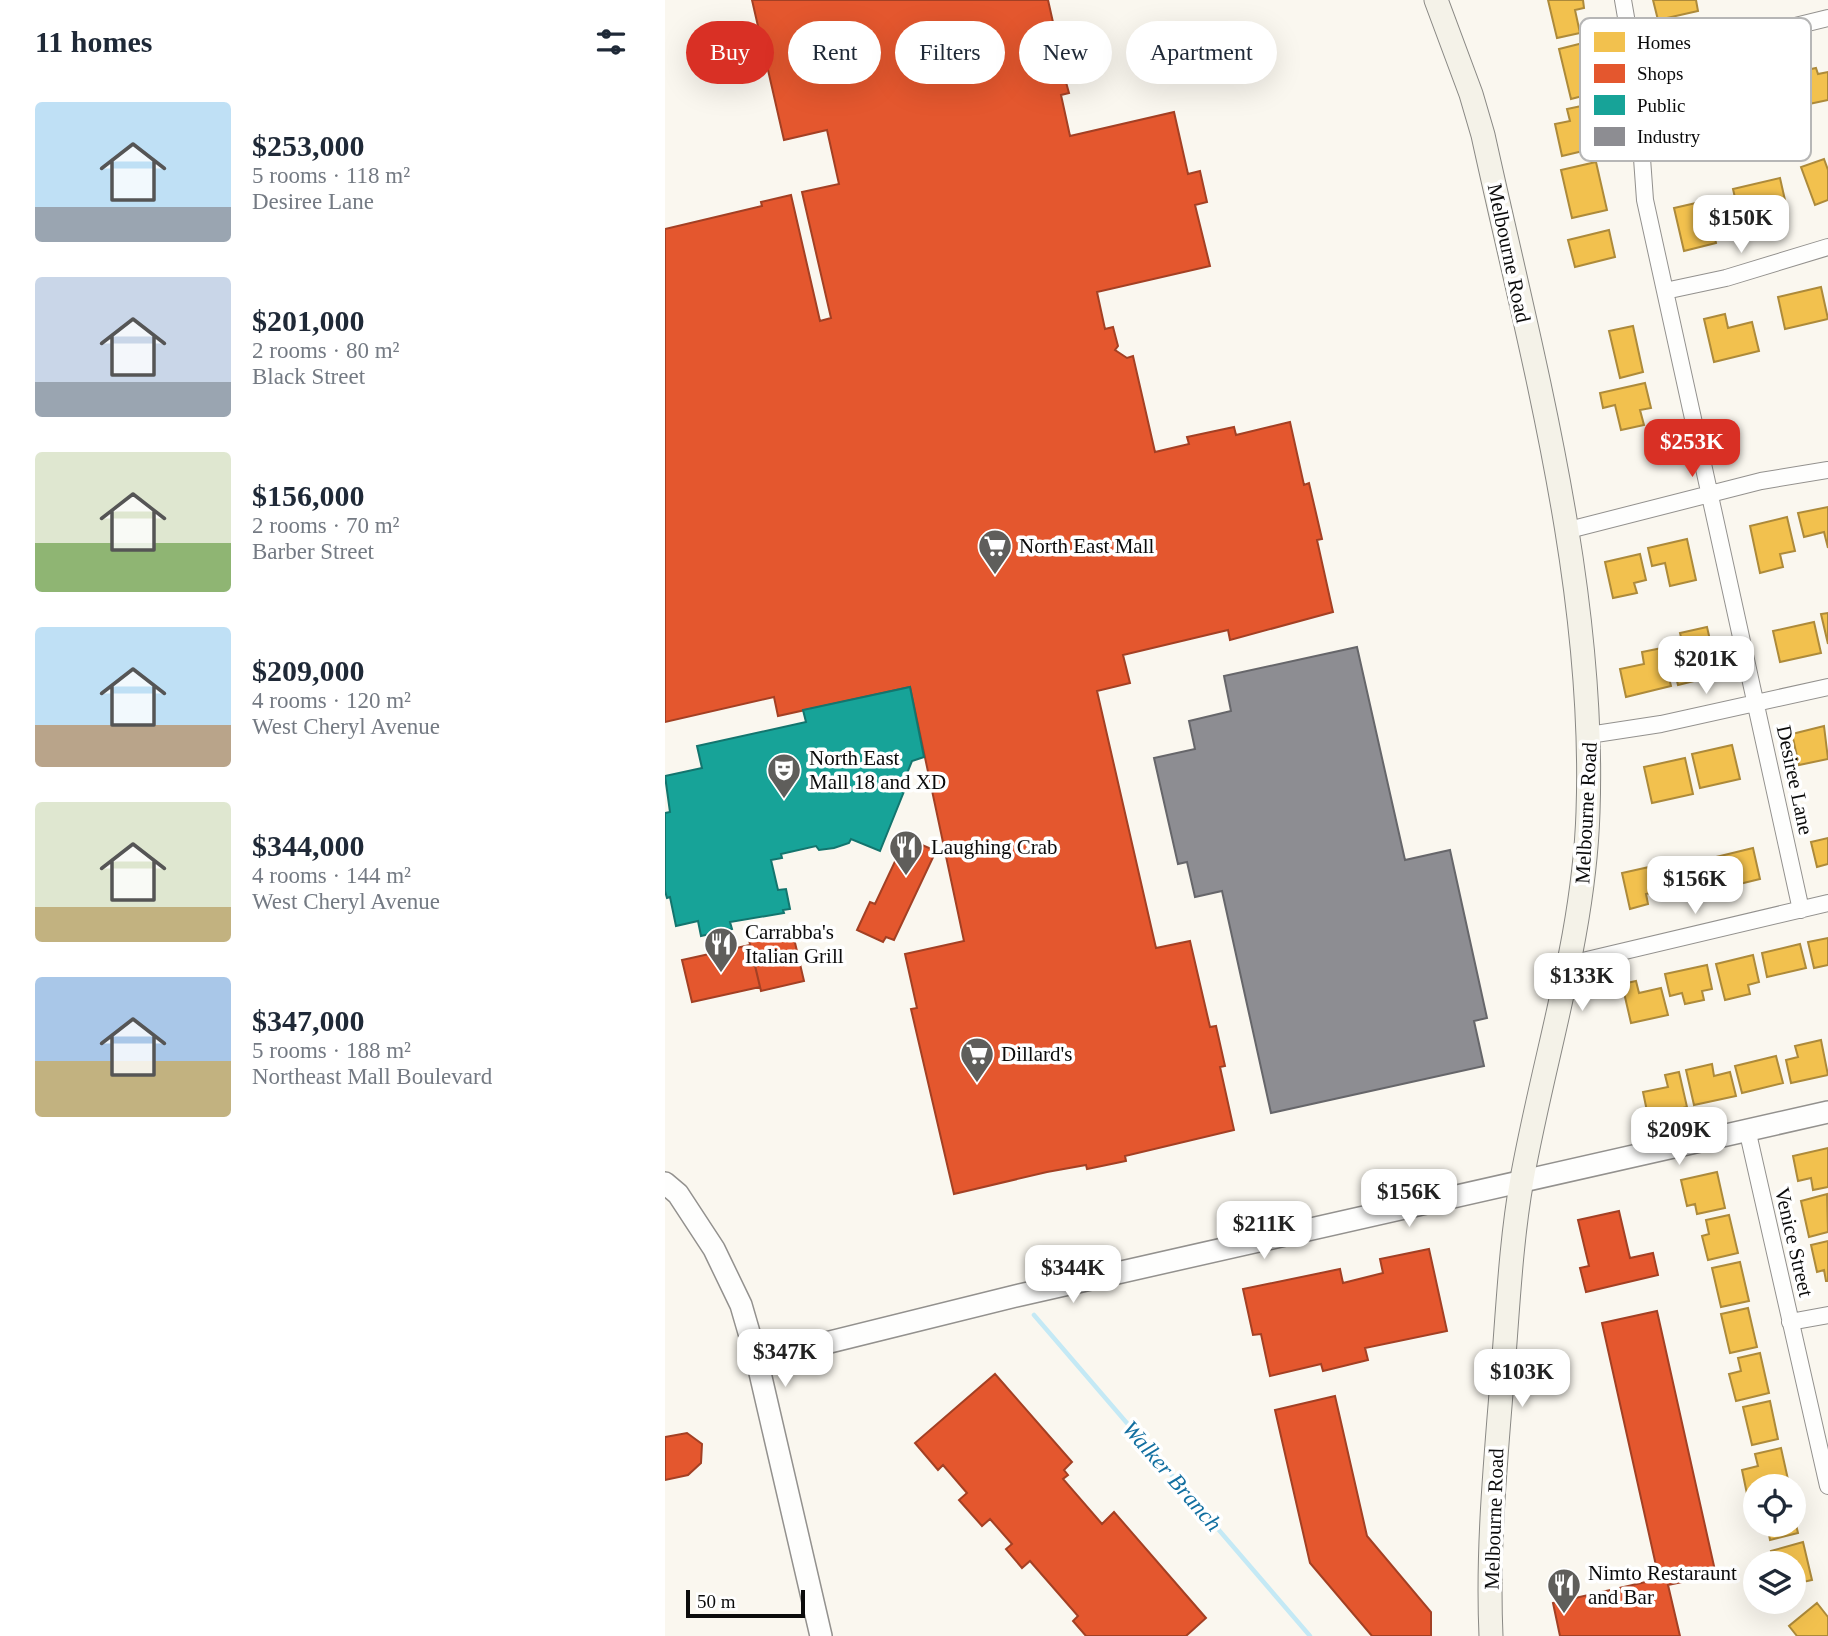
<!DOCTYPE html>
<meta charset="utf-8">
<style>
body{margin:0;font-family:"Times New Roman",serif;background:#f2f2f3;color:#1f2937;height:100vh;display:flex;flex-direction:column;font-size:26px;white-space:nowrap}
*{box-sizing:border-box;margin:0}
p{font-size:23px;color:#747a83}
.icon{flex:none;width:38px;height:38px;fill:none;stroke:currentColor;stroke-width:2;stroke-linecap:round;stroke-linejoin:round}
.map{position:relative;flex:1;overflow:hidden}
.side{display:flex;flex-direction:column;background:#fff;width:665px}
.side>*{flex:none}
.hud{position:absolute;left:21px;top:21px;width:665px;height:63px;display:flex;gap:14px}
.fabs{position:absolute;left:1078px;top:1474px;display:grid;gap:14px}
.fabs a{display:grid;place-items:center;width:63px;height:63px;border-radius:50%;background:#fff;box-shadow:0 7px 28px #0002;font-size:35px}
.scale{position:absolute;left:21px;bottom:18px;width:119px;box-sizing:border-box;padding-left:7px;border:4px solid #0b0b0b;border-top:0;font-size:19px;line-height:24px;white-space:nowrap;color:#0b0b0b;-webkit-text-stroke:5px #fff;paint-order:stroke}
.price{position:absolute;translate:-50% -60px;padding:0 16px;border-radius:14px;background:#fff;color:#222;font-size:23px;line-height:46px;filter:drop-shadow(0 2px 4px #0008)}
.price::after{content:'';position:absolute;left:50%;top:42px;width:21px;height:16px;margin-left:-10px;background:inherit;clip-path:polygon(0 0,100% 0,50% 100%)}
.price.active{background:#d93025;color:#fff}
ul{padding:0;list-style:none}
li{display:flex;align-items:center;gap:21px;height:175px;padding:0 35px}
li span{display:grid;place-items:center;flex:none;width:196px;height:140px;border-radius:7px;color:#555}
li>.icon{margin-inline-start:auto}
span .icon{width:84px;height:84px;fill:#fffc;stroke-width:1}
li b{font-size:30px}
h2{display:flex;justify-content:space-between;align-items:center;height:84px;padding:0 35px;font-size:30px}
.chip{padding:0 24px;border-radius:32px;background:#fff;box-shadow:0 7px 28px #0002;font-size:24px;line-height:63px}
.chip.active{background:#d93025;color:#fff}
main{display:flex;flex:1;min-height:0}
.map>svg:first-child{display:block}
.homes{fill:#f2c14e;stroke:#ad8a3a;stroke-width:2}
.shops{fill:#e4572e;stroke:#a34024;stroke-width:2}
.public{fill:#17a398;stroke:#13756e;stroke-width:2}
.industry{fill:#8d8d92;stroke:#66666a;stroke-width:2}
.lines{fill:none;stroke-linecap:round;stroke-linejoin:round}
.stream{stroke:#c4e9f5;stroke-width:4.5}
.minor-casing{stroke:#93918e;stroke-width:18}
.tertiary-casing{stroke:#93918e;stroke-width:24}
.secondary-casing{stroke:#898884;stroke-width:25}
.minor{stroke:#fefefd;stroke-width:16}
.tertiary{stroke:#fefefd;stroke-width:21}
.secondary{stroke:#f4f2e8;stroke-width:23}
.labels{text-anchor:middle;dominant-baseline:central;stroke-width:7;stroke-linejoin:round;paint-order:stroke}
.street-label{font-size:21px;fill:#0b0b0b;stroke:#fff}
.poi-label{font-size:21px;fill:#0b0b0b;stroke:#fff;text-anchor:start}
.water-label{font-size:23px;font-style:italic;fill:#126fa0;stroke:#fff}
.key{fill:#fff;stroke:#b6b6b6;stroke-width:2}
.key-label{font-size:19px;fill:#0b0b0b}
</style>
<main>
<section class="side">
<h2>11 homes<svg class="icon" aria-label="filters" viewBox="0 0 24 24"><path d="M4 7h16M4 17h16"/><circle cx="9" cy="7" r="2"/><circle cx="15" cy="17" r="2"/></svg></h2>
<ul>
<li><span style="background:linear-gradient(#bfe0f5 75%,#9aa5b1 0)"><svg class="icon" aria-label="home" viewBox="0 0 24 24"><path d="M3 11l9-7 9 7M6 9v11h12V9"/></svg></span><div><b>$253,000</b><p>5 rooms · 118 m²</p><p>Desiree Lane</p></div></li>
<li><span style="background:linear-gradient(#c9d6e8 75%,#9aa5b1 0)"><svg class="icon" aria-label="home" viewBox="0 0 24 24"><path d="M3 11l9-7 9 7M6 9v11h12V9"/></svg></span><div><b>$201,000</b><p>2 rooms · 80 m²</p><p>Black Street</p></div></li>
<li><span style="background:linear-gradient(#dfe7d0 65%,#8fb573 0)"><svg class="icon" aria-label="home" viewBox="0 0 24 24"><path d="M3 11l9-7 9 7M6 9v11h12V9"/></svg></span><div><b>$156,000</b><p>2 rooms · 70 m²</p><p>Barber Street</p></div></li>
<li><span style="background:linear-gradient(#bfe0f5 70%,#b9a48a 0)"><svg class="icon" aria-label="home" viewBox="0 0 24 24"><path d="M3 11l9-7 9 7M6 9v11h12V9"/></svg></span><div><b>$209,000</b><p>4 rooms · 120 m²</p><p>West Cheryl Avenue</p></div></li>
<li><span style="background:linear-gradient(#dfe7d0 75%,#c2b280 0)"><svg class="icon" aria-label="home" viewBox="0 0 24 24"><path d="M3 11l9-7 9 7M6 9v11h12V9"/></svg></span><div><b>$344,000</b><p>4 rooms · 144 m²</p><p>West Cheryl Avenue</p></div></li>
<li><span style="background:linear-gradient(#a9c7e8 60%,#c2b280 0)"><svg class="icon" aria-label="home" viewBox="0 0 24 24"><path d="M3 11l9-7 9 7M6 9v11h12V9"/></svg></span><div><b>$347,000</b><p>5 rooms · 188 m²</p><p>Northeast Mall Boulevard</p></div></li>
</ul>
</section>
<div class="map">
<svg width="1163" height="1636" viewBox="0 0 1163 1636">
<rect width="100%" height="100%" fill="#faf7ef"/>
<path class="homes" d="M883,0H918L919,8L910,10L915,33L892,38Z
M988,0H1031L1033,11L993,20Z
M922,42L933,92L906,99L894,49Z
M1151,68L1153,74L1163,72V100L1130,107L1123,74Z
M926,104L935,147L897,156L890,124L905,121L902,109Z
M1159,159L1163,170V200L1150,205L1136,167Z
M931,162L942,210L907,218L896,170Z
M1115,178L1122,209L1075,220L1068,189Z
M1031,203L1034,217L1045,214L1051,243L1019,251L1009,208Z
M944,230L950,257L910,267L903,240Z
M1156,287L1163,319L1120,329L1113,297Z
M1060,314L1063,328L1087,322L1094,351L1049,362L1039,319Z
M968,326L978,372L955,378L944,331Z
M980,383L986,408L975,410L979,425L956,430L950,405L938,408L935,393Z
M1163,507V548L1159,532L1139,537L1133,513Z
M1122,517L1130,551L1115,554L1118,567L1095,573L1085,526Z
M1022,539L1031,580L1005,586L1000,563L987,566L983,548Z
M975,554L981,580L969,583L972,593L948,598L940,562Z
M1163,613V644L1156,614Z
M1149,622L1156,653L1115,662L1108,631Z
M1042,627L1053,675L1013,685L1007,661L1021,658L1015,633Z
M997,648L1006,686L961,697L955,669L979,664L977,652Z
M1159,726L1163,759L1134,765L1127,734Z
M1067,745L1075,779L1035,788L1027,754Z
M1020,758L1028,794L987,803L979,767Z
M1163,838V864L1152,867L1146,842Z
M1088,848L1095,879L1058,888L1051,857Z
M1042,864L1048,891L1008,900L1001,873Z
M993,865L998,890L981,894L983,904L965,909L957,873Z
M1163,938V965L1149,968L1143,942Z
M1135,944L1141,968L1102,977L1097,953Z
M1088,955L1094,982L1083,985L1085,994L1060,1000L1051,964Z
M1042,965L1047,989L1037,991L1039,1000L1020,1004L1017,993L1005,996L1000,974Z
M971,981L974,993L996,988L1003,1015L966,1023L957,984Z
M1156,1040L1163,1075L1126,1083L1121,1060L1133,1057L1130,1046Z
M1111,1056L1118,1083L1077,1093L1070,1066Z
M1047,1064L1049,1076L1065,1072L1071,1096L1029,1105L1021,1070Z
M1014,1072L1022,1107L983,1116L978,1092L1003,1087L1000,1075Z
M1163,1148V1187L1148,1190L1146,1178L1133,1181L1128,1156Z
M1052,1172L1060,1208L1032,1214L1030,1204L1022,1206L1016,1180Z
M1162,1194L1163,1232L1144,1237L1136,1201Z
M1064,1215L1073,1253L1043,1260L1037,1236L1044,1234L1041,1220Z
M1163,1241V1281H1161L1159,1270L1152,1272L1146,1245Z
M1075,1262L1084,1301L1056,1307L1047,1268Z
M1083,1308L1092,1347L1065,1353L1056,1314Z
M1095,1353L1104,1393L1071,1401L1064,1374L1076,1371L1073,1358Z
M1105,1401L1113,1439L1087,1445L1078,1407Z
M1116,1448L1124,1484L1090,1486V1492L1082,1494L1077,1470L1093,1466L1090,1454Z
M1129,1516L1133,1533L1105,1540L1102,1524H1129Z
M1138,1542L1147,1580L1129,1584V1563H1109L1106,1551Z
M1152,1603L1163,1617V1636H1132L1124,1626Z"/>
<path class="shops" d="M87,0H383L390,31L377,35L387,78L399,75L404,93L396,95L405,136L509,112L523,174L535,171L542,202L530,205L545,266L432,292L440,329L448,327L453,346L450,350L462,358L468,356L490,452L524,444L522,437L569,427L571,435L625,422L639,485L644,483L657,539L652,540L668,612L565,640L563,630L458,655L465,683L432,691L491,948L525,941L545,1027L551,1026L560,1066L555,1067L569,1130L460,1156L461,1161L422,1169L421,1165L382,1172L289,1194L246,1009L252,1008L240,954L299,941L245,687L113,716L109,697L0,722V229L97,206L96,202L126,195L155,321L166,318L137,192L174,184L162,130L119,140Z
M241,838L271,851L229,940L221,937L218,942L192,930L205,902L210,904Z
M127,930L139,981L96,991L84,940Z
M85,945L95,987L27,1002L17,960Z
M954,1211L965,1258L988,1253L993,1275L921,1292L915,1268L924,1266L913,1220Z
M764,1249L782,1331L700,1348L703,1360L658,1371L656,1364L605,1376L596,1334L588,1335L578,1289L675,1269L678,1283L718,1273L715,1259Z
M992,1311L1051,1575L1003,1585L1015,1636H895L888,1603L994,1579L937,1323Z
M330,1374L407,1462L399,1470L403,1475L398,1479L437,1524L449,1512L541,1618L521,1636H421L408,1621L413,1616L365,1561L357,1568L341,1549L347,1544L325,1519L317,1526L294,1500L302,1493L278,1465L273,1470L250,1443Z
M670,1396L702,1536L766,1612V1636H707L645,1563L610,1410Z
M22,1433L37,1444L36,1463L23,1475L0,1480V1437Z"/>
<path class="public" d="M245,687L259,757L247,761L236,788L240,789L215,851L186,839L184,843L169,848L154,850L151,846L116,854L117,858L106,860L113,890L121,889L125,909L118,910L119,913L65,922L67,929L36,936L33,921L11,926L5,897L2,898L0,891V813L5,812L0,776L37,768L32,746L141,722L138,710Z"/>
<path class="industry" d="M692,647L740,860L785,850L822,1018L809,1021L819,1066L606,1113L557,891L530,897L522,862L513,864L489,758L530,749L524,721L566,711L559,676Z"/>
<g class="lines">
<path class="stream" d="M369,1315L645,1636"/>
<g class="minor-casing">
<path id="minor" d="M958,0L971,75L980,200L1136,910
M971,75L1025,62L1094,35L1163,18
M1000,291L1061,278L1163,247
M900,531L1096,481L1163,470
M924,735L996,724L1163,687
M905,964L1163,903
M1082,1129L1163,1486
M1125,1322L1163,1315"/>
</g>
<g class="tertiary-casing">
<path id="tertiary" d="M0,1183L13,1194L49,1249L76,1305L92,1360L156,1636
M92,1360L355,1295L1163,1112"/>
</g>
<g class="secondary-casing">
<path id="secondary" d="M771,0L806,94L818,135C866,354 931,587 923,812C919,938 879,1056 857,1179C846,1241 843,1306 838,1369C831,1457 822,1547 826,1636"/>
</g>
<use href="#minor" class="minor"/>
<use href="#tertiary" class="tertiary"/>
<use href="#secondary" class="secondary"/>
</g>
<defs>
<g id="supermarket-pin" transform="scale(1.75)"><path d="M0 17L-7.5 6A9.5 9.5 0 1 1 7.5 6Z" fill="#5f5e5b" stroke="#fff"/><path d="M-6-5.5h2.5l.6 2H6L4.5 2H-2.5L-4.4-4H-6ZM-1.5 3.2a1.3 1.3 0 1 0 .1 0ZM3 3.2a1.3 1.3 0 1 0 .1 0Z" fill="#fff"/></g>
<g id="theatre-pin" transform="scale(1.75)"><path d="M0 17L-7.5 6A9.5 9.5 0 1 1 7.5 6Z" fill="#5f5e5b" stroke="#fff"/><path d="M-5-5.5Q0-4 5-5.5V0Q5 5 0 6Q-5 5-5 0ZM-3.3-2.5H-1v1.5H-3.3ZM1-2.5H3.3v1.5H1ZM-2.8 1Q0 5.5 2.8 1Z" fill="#fff"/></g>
<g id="restaurant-pin" transform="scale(1.75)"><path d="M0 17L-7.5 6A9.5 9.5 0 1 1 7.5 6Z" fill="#5f5e5b" stroke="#fff"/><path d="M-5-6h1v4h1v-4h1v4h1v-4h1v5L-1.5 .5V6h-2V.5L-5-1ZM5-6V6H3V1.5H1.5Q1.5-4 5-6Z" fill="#fff"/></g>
</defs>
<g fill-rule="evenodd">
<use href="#supermarket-pin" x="330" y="546"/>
<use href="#theatre-pin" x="119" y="770"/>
<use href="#restaurant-pin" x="241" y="847"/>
<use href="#restaurant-pin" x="56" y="944"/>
<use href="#supermarket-pin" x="312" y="1054"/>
<use href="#restaurant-pin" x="899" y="1585"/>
</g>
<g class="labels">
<g class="street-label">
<text transform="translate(844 253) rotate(78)">Melbourne Road</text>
<text transform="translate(1130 780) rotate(78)">Desiree Lane</text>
<text transform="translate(921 813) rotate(-87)">Melbourne Road</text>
<text transform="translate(1129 1242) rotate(77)">Venice Street</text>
<text transform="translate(829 1519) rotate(-88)">Melbourne Road</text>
</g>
<g class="poi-label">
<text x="354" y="546">North East Mall</text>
<text x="144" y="758">North East<tspan x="144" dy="24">Mall 18 and XD</tspan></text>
<text x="266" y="847">Laughing Crab</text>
<text x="80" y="932">Carrabba's<tspan x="80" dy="24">Italian Grill</tspan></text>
<text x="336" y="1054">Dillard's</text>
<text x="923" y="1573">Nimto Restaraunt<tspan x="923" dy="24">and Bar</tspan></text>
</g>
<g class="water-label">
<text transform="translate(507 1476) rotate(49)">Walker Branch</text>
</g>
</g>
<rect x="915" y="18" width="231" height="143" rx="10" class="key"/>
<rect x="929" y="32" width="31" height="20" fill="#f2c14e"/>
<rect x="929" y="64" width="31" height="19" fill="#e4572e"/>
<rect x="929" y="95" width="31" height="20" fill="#17a398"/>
<rect x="929" y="127" width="31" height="19" fill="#8d8d92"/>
<g class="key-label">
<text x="972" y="49">Homes</text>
<text x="972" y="80">Shops</text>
<text x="972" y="112">Public</text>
<text x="972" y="143">Industry</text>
</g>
</svg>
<div class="fabs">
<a><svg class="icon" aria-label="locate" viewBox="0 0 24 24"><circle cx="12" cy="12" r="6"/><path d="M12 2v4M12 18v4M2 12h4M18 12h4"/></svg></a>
<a><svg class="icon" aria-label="layers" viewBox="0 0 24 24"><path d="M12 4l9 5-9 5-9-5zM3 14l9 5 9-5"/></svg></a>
</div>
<div class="scale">50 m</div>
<b class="price" style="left:1076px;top:255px">$150K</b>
<b class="price active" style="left:1027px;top:479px">$253K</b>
<b class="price" style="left:1041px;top:696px">$201K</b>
<b class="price" style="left:1030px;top:916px">$156K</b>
<b class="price" style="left:917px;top:1013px">$133K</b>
<b class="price" style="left:1014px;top:1167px">$209K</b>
<b class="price" style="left:744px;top:1229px">$156K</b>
<b class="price" style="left:599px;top:1261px">$211K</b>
<b class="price" style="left:408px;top:1305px">$344K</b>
<b class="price" style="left:120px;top:1389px">$347K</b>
<b class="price" style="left:857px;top:1409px">$103K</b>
<div class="hud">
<a class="chip active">Buy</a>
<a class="chip">Rent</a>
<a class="chip">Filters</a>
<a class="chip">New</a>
<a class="chip">Apartment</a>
</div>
</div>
</main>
